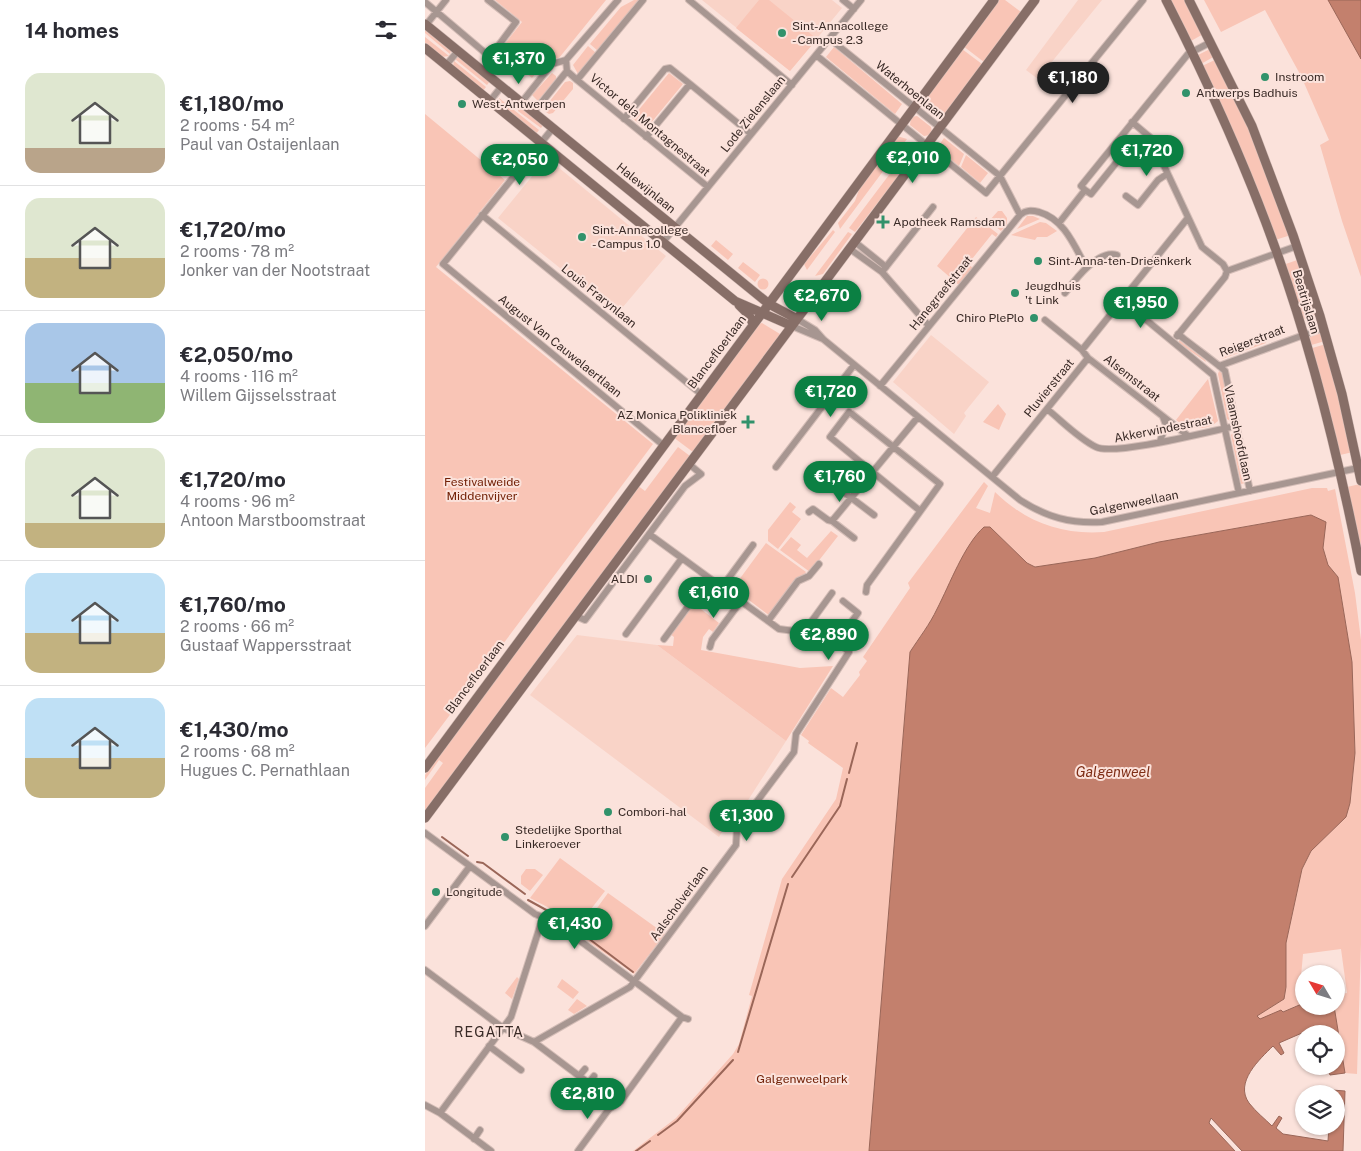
<!DOCTYPE html>
<meta charset="utf-8">
<style>
body{margin:0;font-family:"Public Sans",sans-serif;background:#f2f2f3;color:#2b2b33;height:100vh;display:flex;flex-direction:column;font-size:19px;white-space:nowrap}
*{box-sizing:border-box;margin:0}
p{font-size:16px;color:#7c7c81}
.icon{flex:none;width:28px;height:28px;fill:none;stroke:currentColor;stroke-width:2;stroke-linecap:round;stroke-linejoin:round}
.map{position:relative;flex:1;overflow:hidden}
.side{display:flex;flex-direction:column;background:#fff;width:425px}
.side>*{flex:none}
.needle{width:32px;rotate:308deg}
.fabs{position:absolute;left:870px;top:965px;display:grid;gap:10px}
.fabs a{display:grid;place-items:center;width:50px;height:50px;border-radius:50%;background:#fff;box-shadow:0 1px 4px #0004;font-size:25px}
.price{position:absolute;translate:-50% -42px;padding:0 11px;border-radius:18px;background:#0b8043;color:#fff;font-size:16px;line-height:32px;filter:drop-shadow(0 1px 2px #0008)}
.price::after{content:'';position:absolute;left:50%;top:30px;width:15px;height:11px;margin-left:-8px;background:inherit;clip-path:polygon(0 0,100% 0,50% 100%)}
.price.on{background:#222;color:#fff}
ul{padding:0;list-style:none}
li{display:flex;align-items:center;gap:15px;height:125px;padding:0 25px}
li+li{border-top:1px solid #e1e1e2}
li span{display:grid;place-items:center;flex:none;width:140px;height:100px;border-radius:15px;color:#555}
li>.icon{margin-inline-start:auto}
span .icon{width:60px;height:60px;fill:#fffc;stroke-width:1}
li b{font-size:21px}
h2{display:flex;justify-content:space-between;align-items:center;height:60px;padding:0 25px;font-size:21px}
main{display:flex;flex:1;min-height:0}
.map>svg:first-child{display:block}
.built{fill:#f9d3c7}
.green{fill:#f9c5b6}
.water{fill:#c3806d;stroke:#9a6658}
.lines{fill:none;stroke-linecap:round;stroke-linejoin:round}
.stream{stroke:#9a6658;stroke-width:2}
.street-casing{stroke:#d4bdb7;stroke-width:8}
.secondary-casing{stroke:#d4bdb7;stroke-width:10}
.street{stroke:#a79691;stroke-width:6}
.secondary{stroke:#876e67;stroke-width:9}
.poi-dot{fill:#31926b;stroke:#fbe2db;stroke-width:2}
.labels{text-anchor:middle;dominant-baseline:central;stroke-width:4;stroke-linejoin:round;paint-order:stroke}
.poi-label{font-size:12px;fill:#392a26;stroke:#fbe2db;text-anchor:start}
.street-label{font-size:12px;fill:#392a26;stroke:#fbe2db}
.park-label{font-size:12px;fill:#722107;stroke:#fbe2db}
.water-label{font-size:14px;font-style:italic;fill:#7f2e16;stroke:#fbe2db}
.neighbourhood-label{font-size:14px;letter-spacing:1px;fill:#392a26;stroke:#fbe2db}
</style>
<main>
<section class="side">
<h2>14 homes<svg class="icon" aria-label="filters" viewBox="0 0 24 24"><path d="M4 7h16M4 17h16"/><circle cx="9" cy="7" r="2"/><circle cx="15" cy="17" r="2"/></svg></h2>
<ul>
<li><span style="background:linear-gradient(#dfe7d0 75%,#b9a48a 0)"><svg class="icon" aria-label="home" viewBox="0 0 24 24"><path d="M3 11l9-7 9 7M6 9v11h12V9"/></svg></span><div><b>€1,180/mo</b><p>2 rooms · 54 m²</p><p>Paul van Ostaijenlaan</p></div></li>
<li><span style="background:linear-gradient(#dfe7d0 60%,#c2b280 0)"><svg class="icon" aria-label="home" viewBox="0 0 24 24"><path d="M3 11l9-7 9 7M6 9v11h12V9"/></svg></span><div><b>€1,720/mo</b><p>2 rooms · 78 m²</p><p>Jonker van der Nootstraat</p></div></li>
<li><span style="background:linear-gradient(#a9c7e8 60%,#8fb573 0)"><svg class="icon" aria-label="home" viewBox="0 0 24 24"><path d="M3 11l9-7 9 7M6 9v11h12V9"/></svg></span><div><b>€2,050/mo</b><p>4 rooms · 116 m²</p><p>Willem Gijsselsstraat</p></div></li>
<li><span style="background:linear-gradient(#dfe7d0 75%,#c2b280 0)"><svg class="icon" aria-label="home" viewBox="0 0 24 24"><path d="M3 11l9-7 9 7M6 9v11h12V9"/></svg></span><div><b>€1,720/mo</b><p>4 rooms · 96 m²</p><p>Antoon Marstboomstraat</p></div></li>
<li><span style="background:linear-gradient(#bfe0f5 60%,#c2b280 0)"><svg class="icon" aria-label="home" viewBox="0 0 24 24"><path d="M3 11l9-7 9 7M6 9v11h12V9"/></svg></span><div><b>€1,760/mo</b><p>2 rooms · 66 m²</p><p>Gustaaf Wappersstraat</p></div></li>
<li><span style="background:linear-gradient(#bfe0f5 60%,#c2b280 0)"><svg class="icon" aria-label="home" viewBox="0 0 24 24"><path d="M3 11l9-7 9 7M6 9v11h12V9"/></svg></span><div><b>€1,430/mo</b><p>2 rooms · 68 m²</p><p>Hugues C. Pernathlaan</p></div></li>
</ul>
</section>
<div class="map">
<svg width="936" height="1151" viewBox="0 0 936 1151">
<rect width="100%" height="100%" fill="#fbe2db"/>
<path class="built" d="M277,0H407L417,8L365,71Z
M653,0H677L613,79L601,70Z
M122,158L241,256L192,314L73,218Z
M506,335L564,382L539,413L541,416L529,434L468,382Z
M152,635L232,645L361,741L320,805L315,803L294,837L105,695Z"/>
<path class="green" d="M70,0H181L134,58L122,59L107,78L74,51L97,22Z
M209,0H215L173,51L165,44L196,7Z
M334,0H344L392,39L365,71L311,28Z
M573,0H580L596,12L559,62L538,46Z
M744,0H762L780,33L766,41Z
M779,0H903L936,59V277L917,221L895,145L904,140L876,76L840,10L796,32Z
M0,28L26,51L25,54L0,33Z
M0,37L24,56L17,57L0,44Z
M163,46L171,53L153,74L148,65Z
M409,47L477,104L470,114L401,57Z
M537,49L557,64L518,116L510,114L502,108L501,103L498,100Z
M785,49L790,56L776,64L773,55Z
M33,56L65,81L62,85L30,59Z
M792,59L824,128L866,235L850,240L777,66Z
M29,61L61,87L58,91L28,66Z
M127,73L131,76V79L113,101L107,95Z
M244,73L258,84L221,129L207,118Z
M145,81L148,83V89L128,113L124,114L121,112L120,107L140,82Z
M74,98L114,130L111,134L74,103Z
M94,105L119,124L116,128L93,111Z
M0,114L80,180L11,267L228,444L0,748Z
M492,116L506,127L507,132L505,135L499,136L485,125L486,117Z
M472,136L482,139L415,229L413,223L430,201L436,184Z
M519,138L539,154L534,166L512,148Z
M488,143L492,152L430,232L424,228Z
M541,155L563,173L555,183L536,167Z
M573,211H577L582,218V224L576,231L564,221Z
M602,216H608L615,219L592,229Z
M551,217L573,234L571,237L567,234L543,264L548,268L535,286L512,266Z
M615,222L621,223L632,231L622,237H612L610,240L586,235Z
M408,230L410,232L382,270L379,264Z
M423,232L427,234L398,274L390,276Z
M291,240L308,254L303,260L286,246Z
M875,259L893,315L876,320L858,265Z
M318,262L335,275L330,282L313,268Z
M332.5 284a5.5 5.5 0 1 1 11 0a5.5 5.5 0 1 1-11 0Z
M337,323L355,334L354,337L268,452L248,437L334,324Z
M897,333L900,341L883,346L882,338Z
M754,340L780,360L781,362L754,343Z
M840,341L841,343L797,359L796,357Z
M901,344L928,452L915,455L884,349Z
M794,371L797,373L807,418L805,421L802,419L793,374Z
M783,379L793,421C781,432 762,429 751,420Z
M573,404L581,414L574,430L558,422Z
M808,433L810,435L820,483L816,484L806,435Z
M253,447L265,456L0,814V788L18,763L14,760L0,780V775L212,485L220,491Z
M559,482L563,486L551,508L565,513L570,492C601,522 635,535 679,532L887,488H902L903,491L910,489L930,593L936,640V944L932,1074L920,1073L909,1006H911V995L922,993L916,949L878,954L874,999L878,1003L857,1012L856,1010L835,1020L832,1016L859,999L861,987V943L877,869L886,851L921,817L925,803L930,753L927,662L913,577L903,565L898,548L900,522L886,515L734,542L670,558L610,567L602,563L565,527L522,589L512,611L485,652L444,1151H208L251,1118L308,1054L314,1044L327,996L324,995L357,879L411,799L418,768L383,743L384,741L376,735L406,688L418,697L435,675L434,672L442,661L438,657L485,588L483,583Z
M935,484L936,489V561L922,487Z
M365,502L371,507L367,512L376,519L353,549L343,541V530Z
M406,531L413,536L385,572L355,550L366,537L376,545L372,550L382,558Z
M341,543L381,572L345,616L308,588Z
M268,603L294,623L288,632L284,629L278,637L276,650L375,668L408,666L361,741L232,645L248,646L249,637L245,634Z
M135,858L180,891L152,927L134,913L105,898Z
M101,869H110L118,875L105,891L96,884V876Z
M183,893L240,934L209,974L153,934Z
M92,977L94,979L87,999L80,993Z
M137,979L154,992L148,999L132,987Z
M152,999L162,1006L149,1014L143,1010Z"/>
<path class="water" d="M903,0H936V59Z
M886,515L901,522L898,548L903,565L913,577L927,662L930,753L925,803L921,817L886,851L877,869L861,943V987L859,999L832,1016L835,1019L856,1010L858,1012L879,1003V1006H909L920,1073L905,1075L901,1066H911V1034H897L893,1026L854,1043L859,1053L856,1055L848,1046C835,1059 809,1082 824,1103C831,1112 840,1119 847,1126L854,1116L857,1118L851,1128L858,1134L903,1141L904,1126H911V1094H904L907,1090L920,1091L918,1151H817L786,1118L784,1123L810,1151H444L485,652C494,638 505,624 512,609C525,584 539,545 559,527H565L602,563L610,567L670,558L734,542Z"/>
<g class="lines">
<path class="stream" d="M424,773L432,743
M17,837L43,856
M52,862L58,863L100,894
M367,877L415,806L422,779
M103,900L134,917L150,929
M155,932L208,972
M313,1052L363,884
M233,1135L252,1121L308,1060
M211,1151L225,1141"/>
<g class="street-casing">
<path id="street" d="M264,0L367,85
M418,0L429,9
M0,2L65,57
M1,25L21,0
M405,39L575,176
M391,55L561,193
M21,65L33,51
M58,71L64,64L65,57L91,22L63,0
M142,71L152,80L218,0
M152,80L283,187
M265,84L326,134
M65,101L76,87
M96,103L127,64L141,60L193,0
M108,113L142,71L141,60
M199,119L240,69L245,68L265,84L221,137
M707,122L726,138L777,247L798,264L802,271
M128,128L18,264L238,445
M573,179L575,176L595,215C601,210 606,210 614,212C639,219 649,245 661,267
M660,190L666,194L699,153
M561,193L718,0
M701,196L713,205L733,180L742,174
M57,215L276,394
M634,223L660,190L656,186L763,54L786,42
M238,242L436,0
M430,242L461,267
M425,249L457,272L504,326
M457,272L508,207
M640,293C650,280 673,249 692,255
M697,300L788,375L814,493
M372,319L390,330L398,339L595,500C621,517 646,524 677,522L933,468
M620,320L657,350
M367,326L398,339
M753,334C761,341 797,367 800,371L825,491
M752,336L800,277L802,271L872,246
M663,358L762,435
M794,366L898,328
M455,386L595,215
M622,409C637,421 653,438 671,447C689,456 786,431 811,426
M424,412L405,437L494,510
M427,414L515,484L442,585L441,592
M735,441L741,425L738,417
M351,467L429,365
M392,472L449,515
M567,477L663,358L657,350L762,219
M384,512L388,509L403,520L407,521L493,417
M407,521L429,538
M224,534L354,629L401,635L412,641L433,613L418,601
M297,587L328,545
M151,616L160,620L260,486L276,474L264,464
M343,621L373,581L384,576L394,564
M378,633L407,593
M201,634L257,558
M239,639L284,578
M285,647L287,640L316,601
M0,833L110,914L130,922L257,1017L263,1019
M0,926L45,866
M0,970L78,1028L109,1042L186,1100L189,1105
M109,1042L205,987L311,845L312,828L369,752L371,734L424,652L412,641
M64,1046L96,1070
M154,1076L160,1069
M163,1084L169,1076
M0,1105L15,1113L66,1151
M15,1113L86,1017L118,917
M49,1139L55,1130
M153,1151L184,1109L196,1101L257,1017"/>
</g>
<g class="secondary-casing">
<path id="secondary" d="M741,0C783,82 821,166 852,253C889,356 915,464 936,571
M764,0L827,126L868,235L895,316L917,394L936,481
M0,24L344,304L372,319
M0,48L310,301L367,326
M314,305L324,315L328,324
M0,768L569,0
M0,818L610,0"/>
</g>
<use href="#street" class="street"/>
<use href="#secondary" class="secondary"/>
</g>
<g class="poi-dot">
<circle cx="357" cy="33" r="5"/>
<circle cx="840" cy="77" r="5"/>
<circle cx="761" cy="93" r="5"/>
<circle cx="37" cy="104" r="5"/>
<path d="M455.5 214.5h5v5h5v5h-5v5h-5v-5h-5v-5h5z"/>
<circle cx="157" cy="237" r="5"/>
<circle cx="613" cy="261" r="5"/>
<circle cx="590" cy="293" r="5"/>
<circle cx="609" cy="318" r="5"/>
<path d="M320.5 414.5h5v5h5v5h-5v5h-5v-5h-5v-5h5z"/>
<circle cx="223" cy="579" r="5"/>
<circle cx="183" cy="812" r="5"/>
<circle cx="80" cy="837" r="5"/>
<circle cx="11" cy="892" r="5"/>
</g>
<g class="labels">
<g class="poi-label">
<text x="367" y="26">Sint-Annacollege<tspan x="367" dy="14">- Campus 2.3</tspan></text>
<text x="850" y="77">Instroom</text>
<text x="771" y="93">Antwerps Badhuis</text>
<text x="47" y="104">West-Antwerpen</text>
<text x="468" y="222">Apotheek Ramsdam</text>
<text x="167" y="230">Sint-Annacollege<tspan x="167" dy="14">- Campus 1.0</tspan></text>
<text x="623" y="261">Sint-Anna-ten-Drieënkerk</text>
<text x="600" y="286">Jeugdhuis<tspan x="600" dy="14">'t Link</tspan></text>
<text x="599" y="318" text-anchor="end">Chiro PlePlo</text>
<text x="312" y="415" text-anchor="end">AZ Monica Polikliniek<tspan x="312" dy="14">Blancefloer</tspan></text>
<text x="213" y="579" text-anchor="end">ALDI</text>
<text x="193" y="812">Combori-hal</text>
<text x="90" y="830">Stedelijke Sporthal<tspan x="90" dy="14">Linkeroever</tspan></text>
<text x="21" y="892">Longitude</text>
</g>
<g class="street-label">
<text transform="translate(485 90) rotate(39)">Waterhoenlaan</text>
<text transform="translate(328 114) rotate(-51)">Lode Zielenslaan</text>
<text transform="translate(225 125) rotate(40)">Victor dela Montagnestraat</text>
<text transform="translate(221 188) rotate(39)">Halewijnlaan</text>
<text transform="translate(516 293) rotate(-51)">Hanegraefstraat</text>
<text transform="translate(174 296) rotate(39)">Louis Frarynlaan</text>
<text transform="translate(881 302) rotate(73)">Beatrijslaan</text>
<text transform="translate(827 341) rotate(-21)">Reigerstraat</text>
<text transform="translate(135 346) rotate(39)">August Van Cauwelaertlaan</text>
<text transform="translate(292 352) rotate(-53)">Blancefloerlaan</text>
<text transform="translate(707 378) rotate(38)">Alsemstraat</text>
<text transform="translate(624 388) rotate(-51)">Pluvierstraat</text>
<text transform="translate(738 429) rotate(-11)">Akkerwindestraat</text>
<text transform="translate(813 433) rotate(78)">Vlaamshoofdlaan</text>
<text transform="translate(709 503) rotate(-11)">Galgenweellaan</text>
<text transform="translate(50 677) rotate(-53)">Blancefloerlaan</text>
<text transform="translate(254 903) rotate(-54)">Aalscholverlaan</text>
</g>
<g class="park-label">
<text x="57" y="482">Festivalweide<tspan x="57" dy="14">Middenvijver</tspan></text>
<text x="377" y="1079">Galgenweelpark</text>
</g>
<g class="water-label">
<text x="688" y="772">Galgenweel</text>
</g>
<g class="neighbourhood-label">
<text x="64" y="1032">REGATTA</text>
</g>
</g>
</svg>
<div class="fabs">
<a><svg class="needle" viewBox="-14 -14 28 28"><path d="M0-13l5 13h-10z" fill="#e53935"/><path d="M0 13l5-13h-10z" fill="#7c7c81"/></svg></a>
<a><svg class="icon" aria-label="locate" viewBox="0 0 24 24"><circle cx="12" cy="12" r="6"/><path d="M12 2v4M12 18v4M2 12h4M18 12h4"/></svg></a>
<a><svg class="icon" aria-label="layers" viewBox="0 0 24 24"><path d="M12 4l9 5-9 5-9-5zM3 14l9 5 9-5"/></svg></a>
</div>
<b class="price" style="left:94px;top:85px">€1,370</b>
<b class="price on" style="left:648px;top:104px">€1,180</b>
<b class="price" style="left:722px;top:177px">€1,720</b>
<b class="price" style="left:488px;top:184px">€2,010</b>
<b class="price" style="left:95px;top:186px">€2,050</b>
<b class="price" style="left:397px;top:322px">€2,670</b>
<b class="price" style="left:716px;top:329px">€1,950</b>
<b class="price" style="left:406px;top:418px">€1,720</b>
<b class="price" style="left:415px;top:503px">€1,760</b>
<b class="price" style="left:289px;top:619px">€1,610</b>
<b class="price" style="left:404px;top:661px">€2,890</b>
<b class="price" style="left:322px;top:842px">€1,300</b>
<b class="price" style="left:150px;top:950px">€1,430</b>
<b class="price" style="left:163px;top:1120px">€2,810</b>
</div>
</main>
